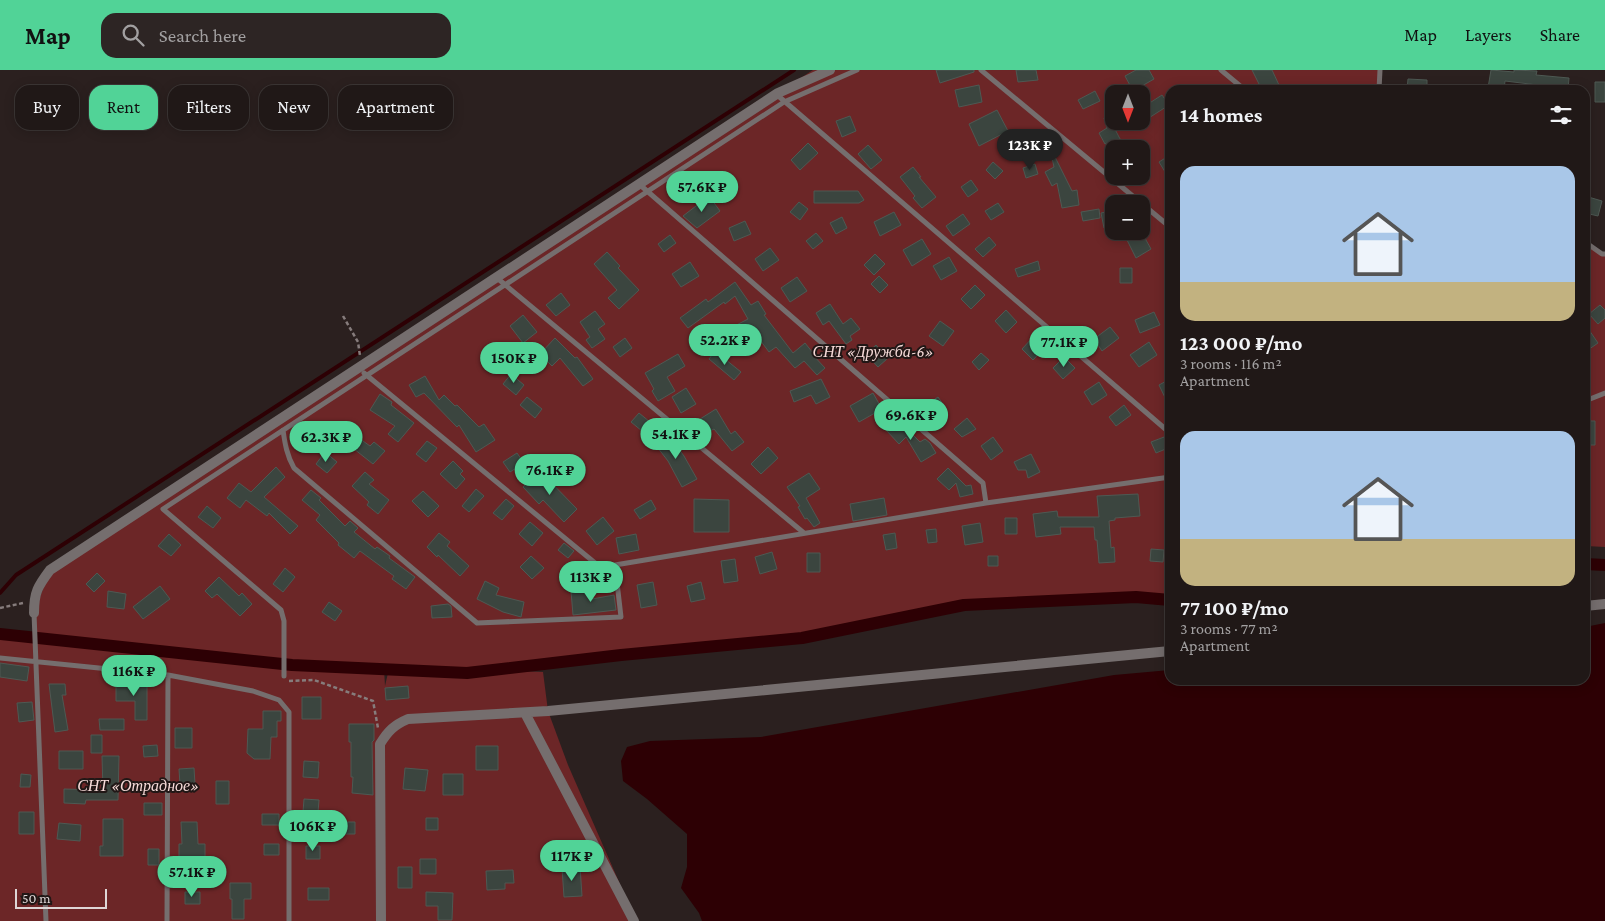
<!DOCTYPE html>
<meta charset="utf-8">
<style>
body{margin:0;font-family:"Crimson Pro",serif;background:#2d2524;color:#f1f3f6;height:100vh;display:flex;flex-direction:column;font-size:19px;white-space:nowrap}
*{box-sizing:border-box;margin:0}
p{font-size:16px;color:#a2a0a1}
.icon{flex:none;width:28px;height:28px;fill:none;stroke:currentColor;stroke-width:2;stroke-linecap:round;stroke-linejoin:round}
.map{position:relative;flex:1;overflow:hidden}
.sheet{position:absolute;left:1165px;top:15px;width:425px;height:600px;display:flex;flex-direction:column;background:#201817;border-radius:15px;box-shadow:0 2px 12px #0003,0 0 0 1px #3d3736}
.sheet>*{flex:none}
.banner{position:absolute;left:15px;top:15px;width:475px;height:45px;display:flex;gap:10px}
.needle{width:32px;rotate:180deg}
.controls{position:absolute;left:1105px;top:15px;display:grid;gap:10px}
.controls a{display:grid;place-items:center;width:45px;height:45px;border-radius:10px;background:#201817;box-shadow:0 2px 12px #0003,0 0 0 1px #3d3736;font-size:25px}
.scale{position:absolute;left:15px;bottom:12px;width:92px;box-sizing:border-box;padding-left:5px;border:2px solid #ded6d6;border-top:0;font-size:14px;line-height:18px;white-space:nowrap;color:#ded6d6;-webkit-text-stroke:4px #211716;paint-order:stroke}
.price{position:absolute;translate:-50% -42px;padding:0 11px;border-radius:18px;background:#51d397;color:#111;font-size:16px;line-height:32px;filter:drop-shadow(0 1px 2px #0008)}
.price::after{content:'';position:absolute;left:50%;top:30px;width:15px;height:11px;margin-left:-8px;background:inherit;clip-path:polygon(0 0,100% 0,50% 100%)}
.price.selected{background:#222;color:#fff}
ul{padding:0;list-style:none}
li{display:grid;align-content:center;gap:10px;height:265px;padding:0 15px}
li span{display:grid;place-items:center;height:155px;border-radius:15px;color:#555}
li>.icon{margin-inline-start:auto}
span .icon{width:90px;height:90px;fill:#fffc;stroke-width:1}
li b{font-size:21px}
h2{display:flex;justify-content:space-between;align-items:center;height:60px;padding:0 15px;font-size:21px}
.chip{padding:0 18px;border-radius:15px;background:#201817;box-shadow:0 2px 12px #0003,0 0 0 1px #3d3736;font-size:18px;line-height:45px}
.chip.selected{background:#51d397;color:#111}
header{display:flex;align-items:center;gap:30px;box-sizing:border-box;height:70px;padding:0 25px;background:#51d397;color:#111}
header strong{font-size:24px}
nav{display:flex;gap:28px;margin-inline-start:auto;font-size:18px}
.search{width:350px;height:45px;background:#2d2524;display:flex;align-items:center;gap:12px;box-sizing:border-box;padding:0 18px;border-radius:15px;color:#a2a0a1;font-size:19px}
.map>svg:first-child{display:block}
.green{fill:#6c2627;fill-rule:evenodd}
.water{fill:#2d0004}
.lines{fill:none;stroke-linecap:round;stroke-linejoin:round}
.stream{stroke:#2d0004;stroke-width:4}
.canal{stroke:#2d0004;stroke-width:12}
.building{fill:#3b453f;stroke:#4e5953}
.path{stroke:#867c7c;stroke-width:2.5;stroke-dasharray:4 2.5;stroke-linecap:butt}
.lane{stroke:#756e6e;stroke-width:5}
.street{stroke:#756e6e;stroke-width:10}
.labels{text-anchor:middle;dominant-baseline:central;stroke-width:4;stroke-linejoin:round;paint-order:stroke}
.park-label{font-size:16px;font-style:italic;fill:#f6dad8;stroke:#211716}
</style>
<header>
<strong>Map</strong>
<div class="search"><svg class="icon" aria-label="search" viewBox="0 0 24 24"><circle cx="10" cy="10" r="6"/><path d="M15 15l6 6"/></svg>Search here</div>
<nav><a>Map</a><a>Layers</a><a>Share</a></nav>
</header>
<div class="map">
<svg width="1605" height="851" viewBox="0 0 1605 851">
<rect width="100%" height="100%" fill="#2b201f"/>
<path class="green" d="M813,0H1380L1379,20H1170V530L1136,527L964,535L802,568L621,585L467,603L384,599L385,616L388,603L470,605L518,601L543,602L548,641L568,695L636,851H0V564L35,567L34,543L50,500ZM1114,24H1141V51H1114ZM1114,79H1141V106H1114ZM1114,134H1141V161H1114Z
M1585,172L1605,184V477L1586,476L1591,494H1585Z"/>
<path class="water" d="M1605,553V851H702L699,843L681,818L687,797V764L647,729L623,711L621,691L627,677L650,671L761,667L1114,605L1170,600V610H1585V557Z"/>
<g class="lines">
<path class="stream" d="M0,523L16,505L794,0"/>
<path class="canal" d="M1585,494L1605,495
M0,564L292,595L467,603L621,585L802,568L964,535L1136,527L1170,530"/>
</g>
<path class="building" d="M936,0H974V2L940,13Z
M1016,0H1036L1038,10L1018,12Z
M1136,0H1149L1154,9L1133,21L1125,6Z
M1252,0H1272L1279,15L1268,20H1262Z
M1491,0L1514,2V0L1537,1L1536,5L1569,8L1568,20H1545L1546,16L1505,11L1504,20L1488,18Z
M1408,9L1427,10V20H1407Z
M1595,12H1605V32H1595Z
M979,15L982,32L959,37L955,20Z
M1095,21L1100,31L1083,39L1078,30Z
M1162,25L1169,35L1141,53V39L1149,35L1148,34Z
M997,40L1008,61L979,76L969,54Z
M850,46L856,61L842,67L836,51Z
M1108,46L1119,67L1126,79H1113L1111,71L1105,74L1099,63L1107,58L1104,48Z
M808,73L818,83L800,100L791,90Z
M868,75L882,90L871,99L858,84Z
M1170,85V110L1159,92Z
M1055,87L1072,121L1077,120L1079,135L1062,138L1057,113L1052,116L1045,102L1054,97L1052,88Z
M993,92L1003,101L995,109L986,100Z
M1035,94L1038,104L1026,108L1023,98Z
M913,97L921,107H919L936,127L922,138L913,128L915,126L900,107Z
M971,110L978,120L968,127L961,117Z
M814,121H858L864,130L859,133H814Z
M709,126L720,141L697,158L683,146Z
M1585,126L1602,131L1598,146L1585,143Z
M799,132L808,139L800,150L790,142Z
M998,133L1004,142L991,150L985,141Z
M1099,139L1100,148L1083,151L1081,142Z
M1114,140V156L1104,158L1101,143Z
M894,142L901,155L880,166L874,152Z
M963,144L970,154L953,166L946,156Z
M842,147L847,158L836,164L830,153Z
M745,151L751,164L734,171L729,158Z
M1141,161L1151,179L1136,188L1126,168Z
M816,163L823,171L813,179L806,171Z
M670,165L676,173L664,182L658,174Z
M989,167L996,175L983,187L975,179Z
M922,169L931,184L912,196L903,180Z
M770,178L779,190L763,201L755,189Z
M607,182L620,196L618,198L639,220L619,239L608,228L617,220L594,194Z
M875,184L885,194L874,205L864,195Z
M949,187L957,201L941,210L933,196Z
M1038,191L1040,200L1018,207L1015,199Z
M690,192L699,206L681,217L672,204Z
M1120,198H1132V213H1120Z
M879,206L888,215L880,223L871,214Z
M797,207L807,221L790,232L781,218Z
M735,212L751,235L758,231L766,244L764,245L793,283L805,273L813,283L812,284L825,298L817,305L804,291L795,298L776,277L769,282L752,259L724,274L719,264L748,249L735,226L725,234L724,232L688,258L680,248L706,229L708,232Z
M975,215L985,225L971,239L961,229Z
M561,223L570,235L556,246L546,235Z
M830,234L843,254L851,248L860,259L850,266L852,270L846,274L829,251L823,255L816,243Z
M1600,235L1605,240V248L1598,254L1589,244Z
M1006,240L1017,252L1006,263L995,251Z
M595,241L605,254L598,259L605,269L592,278L586,270L590,267L580,252Z
M1154,242L1160,255L1140,263L1135,250Z
M523,245L537,262L523,273L510,256Z
M940,251L954,261L943,276L929,266Z
M1585,254L1598,273L1585,282Z
M1110,257L1119,268L1102,281L1094,269Z
M1033,267L1045,277L1033,290L1022,279Z
M555,268L575,288L577,287L593,309L583,316L560,288L552,296L540,284Z
M625,268L632,278L620,287L613,277Z
M1149,272L1157,285L1139,297L1130,285Z
M876,275L888,288L878,297L866,284Z
M509,279V295H484L483,280Z
M715,281L741,302L734,310L709,289Z
M981,283L989,290L979,300L972,292Z
M678,284L685,296L667,307L675,321L658,331L652,321L654,319L645,303Z
M1064,287L1075,298L1063,309L1053,298Z
M511,304L524,315L516,325L503,314Z
M425,306L439,330L444,325L455,336L457,335L479,357L484,354L495,370L476,382L459,355L457,357L424,323L416,327L409,315Z
M821,309L830,327L816,334L811,325L794,332L790,321Z
M1170,309V338L1159,315Z
M1099,312L1107,325L1092,335L1084,322Z
M686,318L696,334L681,343L672,327Z
M873,323L882,339L859,352L850,336Z
M380,324L392,332L391,335L414,353L398,372L388,364L395,356L370,340Z
M527,327L542,339L535,348L520,335Z
M938,327L945,337L932,346L925,336Z
M1124,335L1131,345L1116,356L1109,347Z
M716,339L731,364L735,361L744,372L732,381L714,359L708,362L700,349Z
M639,343L650,352L642,361L631,352Z
M967,348L976,359L962,367L954,359Z
M897,349L920,372L925,369L930,373L936,383L921,392L906,367L899,374L886,360Z
M1585,351H1595V375H1585Z
M667,363L684,386L697,409L682,417L668,391L654,373Z
M356,366L370,376L374,372L385,381L373,394L349,375Z
M993,367L1003,381L991,390L981,376Z
M1164,367L1168,378L1156,383L1151,372Z
M427,371L437,378L426,392L416,384Z
M768,377L778,388L761,404L751,394Z
M325,382L337,392L327,403L316,394Z
M517,383L524,393L510,402L503,392Z
M1031,384L1040,402L1028,408L1026,400H1018L1014,392Z
M453,391L463,401L460,404L465,409L456,419L440,404Z
M276,397L285,407L264,427L298,456L290,464L269,443L267,446L246,430L240,438L227,428L239,413L251,422Z
M948,398L966,416L971,415L973,424L960,427L956,413L949,420L937,409Z
M539,400L577,439L564,452L543,430L539,434L523,417Z
M365,402L374,410L369,414L389,430L378,444L367,435L369,432L352,416Z
M809,403L820,419L806,428L820,453L814,457L807,448L805,449L798,437L800,436L787,417Z
M476,419L484,426L469,442L462,436Z
M311,420L321,428L319,430L345,456L350,451L358,458L354,462L375,479L377,477L390,486L389,488L415,507L406,519L392,509L394,506L360,481L354,488L338,475L339,473L316,450L320,445L302,430Z
M423,421L439,436L428,447L412,431Z
M1138,424L1140,446L1115,448V450L1109,451L1111,478L1114,477L1115,492L1099,493L1097,470H1095L1094,457H1060L1061,464L1036,467L1033,444L1057,441L1058,447H1099L1097,426Z
M884,428L887,445L853,451L850,434Z
M506,429L514,436L502,450L493,443Z
M694,429L729,430V462H694Z
M651,430L656,439L640,449L634,440Z
M207,436L221,448L213,458L198,447Z
M603,447L614,461L597,475L586,461Z
M1005,448H1017V464H1005Z
M530,452L543,463L532,476L519,464Z
M980,453L983,472L965,475L962,456Z
M936,459L937,472L928,473L926,460Z
M439,463L450,472L447,476L469,496L460,506L438,485L437,487L427,477Z
M895,463L897,478L886,480L883,465Z
M169,464L181,475L171,486L158,476Z
M636,464L639,480L619,484L616,468Z
M564,473L574,481L568,488L558,480Z
M1151,479L1164,480L1163,492L1150,491Z
M772,482L777,499L760,504L755,487Z
M807,483H820V502H807Z
M531,486L544,498L532,509L520,497Z
M988,486H998V496H988Z
M735,489L738,511L724,513L721,491Z
M285,498L295,507L283,522L273,514Z
M97,503L105,511L94,522L86,514Z
M219,507L239,526L242,523L252,534L240,546L217,524L212,528L205,521Z
M485,511L499,518L496,525L524,532L521,547L503,542L477,529Z
M653,512L657,535L641,538L637,515Z
M701,512L705,529L691,532L687,516Z
M160,516L170,529L143,549L133,537Z
M591,519L592,529L614,525L616,540L573,545L571,521Z
M108,521L126,524L124,539L107,537Z
M329,532L342,541L335,551L322,542Z
M448,534L451,536L452,547L432,548L431,536Z
M0,593L29,597L27,611L0,607Z
M116,611H129V615H147V650H135V631H116Z
M49,614H65L66,625H62L68,660L55,662Z
M408,616L409,628L386,630L385,618Z
M302,627H321V649H302Z
M32,632L34,650L19,652L17,633Z
M263,641H281V651H277V667H271L270,689H254L247,683L248,659H263Z
M99,649H124V660H100Z
M349,654H374V670L372,672L373,725L352,723L353,707H351V672H349Z
M175,658H192V678H175Z
M91,665H102V683H91Z
M157,675L158,686L144,687L143,676Z
M476,676H498V700H476Z
M59,681H83V699H59Z
M102,686H119L118,730H86L85,734L64,733V719L103,720Z
M304,691L319,692L318,708L303,707Z
M194,698L195,714L180,715L179,699Z
M405,698L428,700L425,721L403,719Z
M21,704L31,705L30,717H20Z
M443,704H463V725H443Z
M216,711H229V734H216Z
M304,729L319,730L318,743L303,742Z
M144,733H162V745H144Z
M19,742H34V764H19Z
M262,744H279V755H262Z
M426,748H438V760H426Z
M103,749H123V786H100V776H103Z
M181,752H197L198,774H205V793H179V774H182Z
M343,752H355V764H343Z
M59,753L81,755L80,771L57,769Z
M264,774H279V785H264Z
M306,776H320V789H306Z
M148,779H159V795H148Z
M420,789H436V804H420Z
M580,796L582,826L564,827L562,798Z
M398,797H412V818H398Z
M513,800L514,813H505V819L487,820L486,801Z
M230,813H251V829H244V849H232V829H230Z
M308,818H329V830H308Z
M185,822H200V834H185Z
M426,822L453,823L452,850H438V836H426Z"/>
<g class="lines">
<path class="path" d="M343,246L358,272L360,286
M0,538L23,533
M289,611L314,610L373,631L378,658"/>
<path class="lane" d="M981,0L1170,157
M1221,0L1245,20
M1379,20L1380,0
M776,24L1170,363
M639,114L983,413L986,433
M1585,172L1602,184H1605
M497,208L804,463
M364,303L617,511
M1585,331L1605,323
M283,360C285,374 287,386 294,398L477,553L621,547L615,495L986,433L1170,407
M34,543L46,851
M0,588L168,605L253,621L279,630L289,642V851
M284,606V551L281,540L163,439L784,32L857,0
M167,851L168,605"/>
<path class="street" d="M1585,536L1605,534
M34,543C34,522 38,516 50,500L778,23L830,0
M525,643L634,851
M381,851L380,674C388,661 394,655 408,649L548,641L1170,581"/>
</g>
<g class="labels">
<g class="park-label">
<text x="873" y="281">СНТ «Дружба-6»</text>
<text x="138" y="715">СНТ «Отрадное»</text>
</g>
</g>
</svg>
<div class="controls">
<a><svg class="needle" viewBox="-14 -14 28 28"><path d="M0-13l5 13h-10z" fill="#e53935"/><path d="M0 13l5-13h-10z" fill="#a2a0a1"/></svg></a>
<a>+</a>
<a>−</a>
</div>
<div class="scale">50 m</div>
<b class="price selected" style="left:1030px;top:101px">123K ₽</b>
<b class="price" style="left:702px;top:143px">57.6K ₽</b>
<b class="price" style="left:725px;top:296px">52.2K ₽</b>
<b class="price" style="left:1064px;top:298px">77.1K ₽</b>
<b class="price" style="left:514px;top:314px">150K ₽</b>
<b class="price" style="left:911px;top:371px">69.6K ₽</b>
<b class="price" style="left:676px;top:390px">54.1K ₽</b>
<b class="price" style="left:326px;top:393px">62.3K ₽</b>
<b class="price" style="left:550px;top:426px">76.1K ₽</b>
<b class="price" style="left:591px;top:533px">113K ₽</b>
<b class="price" style="left:134px;top:627px">116K ₽</b>
<b class="price" style="left:313px;top:782px">106K ₽</b>
<b class="price" style="left:572px;top:812px">117K ₽</b>
<b class="price" style="left:192px;top:828px">57.1K ₽</b>
<div class="banner">
<a class="chip">Buy</a>
<a class="chip selected">Rent</a>
<a class="chip">Filters</a>
<a class="chip">New</a>
<a class="chip">Apartment</a>
</div>
<section class="sheet">
<h2>14 homes<svg class="icon" aria-label="filters" viewBox="0 0 24 24"><path d="M4 7h16M4 17h16"/><circle cx="9" cy="7" r="2"/><circle cx="15" cy="17" r="2"/></svg></h2>
<ul>
<li><span style="background:linear-gradient(#a9c7e8 75%,#c2b280 0)"><svg class="icon" aria-label="home" viewBox="0 0 24 24"><path d="M3 11l9-7 9 7M6 9v11h12V9"/></svg></span><div><b>123 000 ₽/mo</b><p>3 rooms · 116 m²</p><p>Apartment</p></div></li>
<li><span style="background:linear-gradient(#a9c7e8 70%,#c2b280 0)"><svg class="icon" aria-label="home" viewBox="0 0 24 24"><path d="M3 11l9-7 9 7M6 9v11h12V9"/></svg></span><div><b>77 100 ₽/mo</b><p>3 rooms · 77 m²</p><p>Apartment</p></div></li>
</ul>
</section>
</div>
